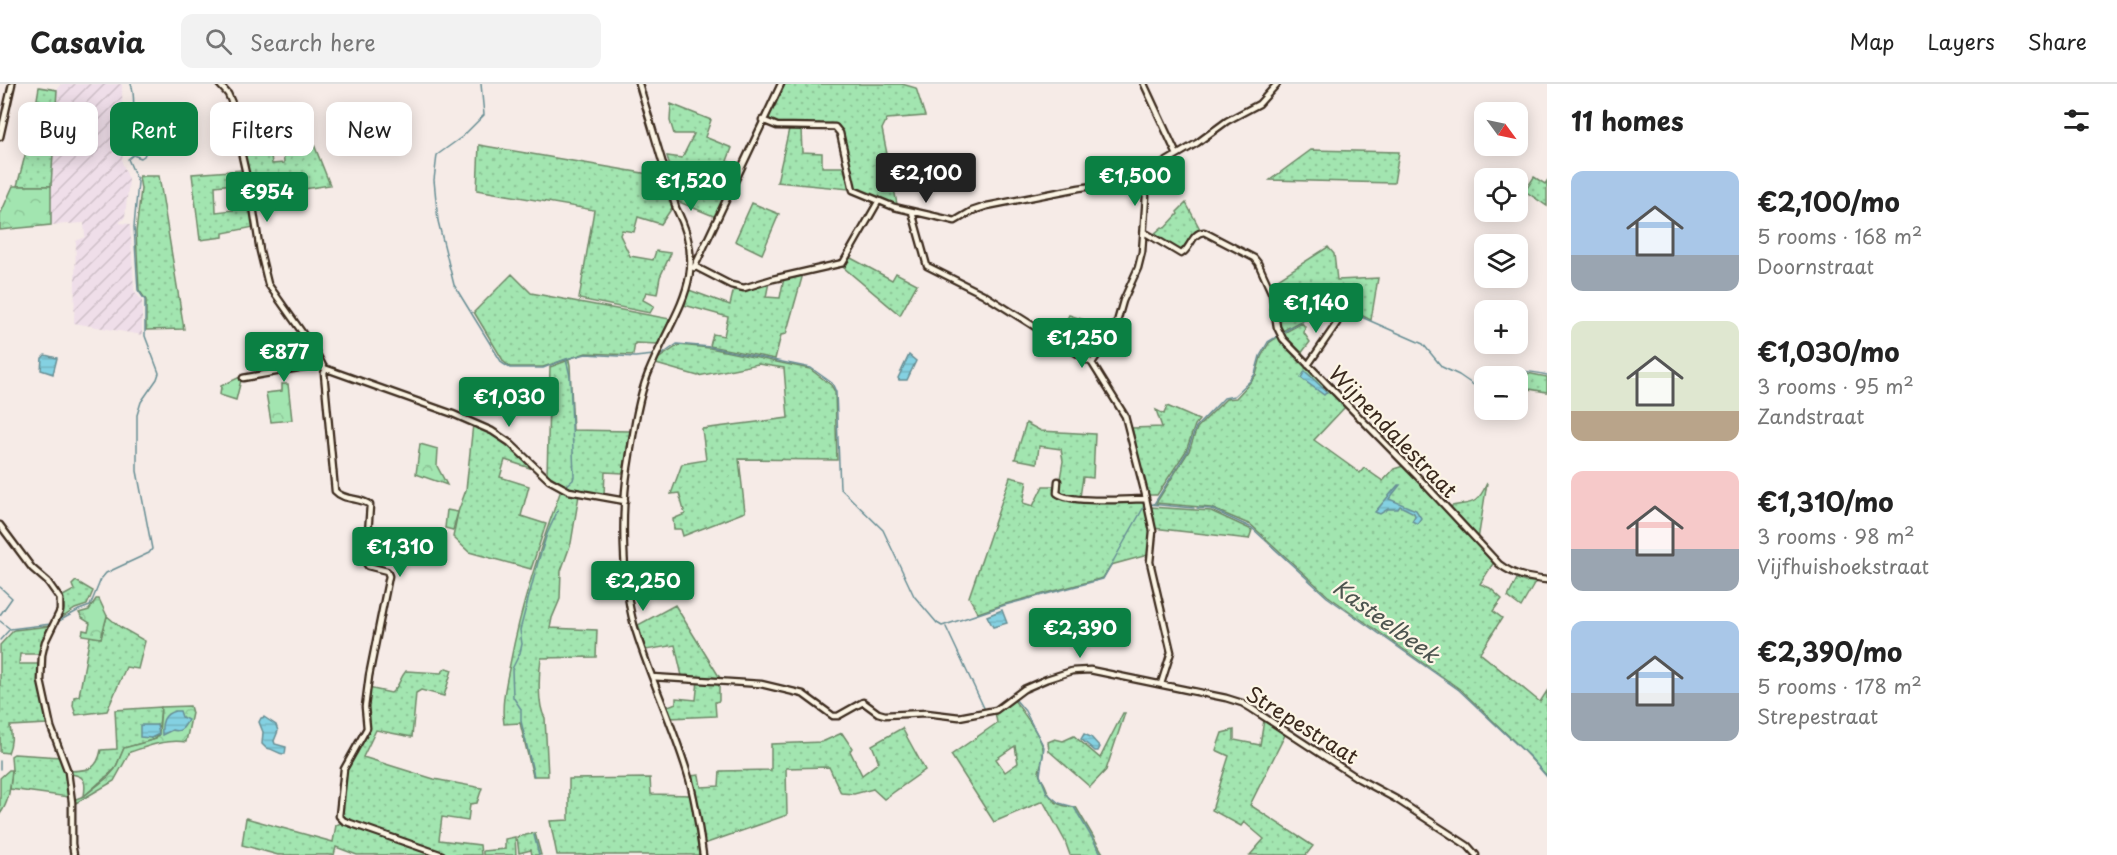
<!DOCTYPE html>
<meta charset="utf-8">
<style>
body{margin:0;font-family:"Playpen Sans",sans-serif;background:#f2f2f2;color:#222;height:100vh;display:flex;flex-direction:column;font-size:22px;white-space:nowrap}
*{box-sizing:border-box;margin:0}
p{font-size:20px;color:#767676}
.icon{flex:none;width:33px;height:33px;fill:none;stroke:currentColor;stroke-width:2;stroke-linecap:round;stroke-linejoin:round}
.map{position:relative;flex:1;overflow:hidden}
.sheet{display:flex;flex-direction:column;background:#fff;width:570px}
.sheet>*{flex:none}
.banner{position:absolute;left:18px;top:18px;width:570px;height:54px;display:flex;gap:12px}
.needle{width:39px;rotate:123deg}
.controls{position:absolute;left:1474px;top:18px;display:grid;gap:12px}
.controls a{display:grid;place-items:center;width:54px;height:54px;border-radius:12px;background:#fff;box-shadow:0 3px 15px #0003;font-size:30px}
.price{position:absolute;translate:-50% -51px;padding:0 14px;border-radius:6px;background:#0b8043;color:#fff;font-size:20px;line-height:39px;filter:drop-shadow(0 2px 3px #0008)}
.price::after{content:'';position:absolute;left:50%;top:36px;width:18px;height:14px;margin-left:-9px;background:inherit;clip-path:polygon(0 0,100% 0,50% 100%)}
.price.active{background:#222;color:#fff}
ul{padding:0;list-style:none}
li{display:flex;align-items:center;gap:18px;height:150px;padding:0 24px}
li span{display:grid;place-items:center;flex:none;width:168px;height:120px;border-radius:12px;color:#555}
li>.icon{margin-inline-start:auto}
span .icon{width:72px;height:72px;fill:#fffc;stroke-width:1}
li b{font-size:26px}
h2{display:flex;justify-content:space-between;align-items:center;height:72px;padding:0 24px;font-size:26px}
.chip{padding:0 21px;border-radius:12px;background:#fff;box-shadow:0 3px 15px #0003;font-size:21px;line-height:54px}
.chip.active{background:#0b8043;color:#fff}
header{display:flex;align-items:center;gap:36px;box-sizing:border-box;height:84px;padding:0 30px;background:#fff;border-bottom:2px solid #e0e0e0}
header strong{font-size:28px}
nav{display:flex;gap:33px;margin-inline-start:auto;font-size:21px}
.search{width:420px;height:54px;background:#f2f2f2;display:flex;align-items:center;gap:15px;box-sizing:border-box;padding:0 21px;border-radius:12px;color:#767676;font-size:22px}
main{display:flex;flex:1;min-height:0}
.map>svg:first-child{display:block}
.industrial{fill:url(#industrial-furrows)}
.grass{fill:url(#grass-dots);stroke:#6e8867;stroke-width:1.5;fill-rule:evenodd}
.forest{fill:url(#forest-crowns);stroke:#6e8867;stroke-width:1.5}
.water{fill:url(#water-rules);stroke:#678e94;stroke-width:1.5}
.lines{fill:none;stroke-linecap:round;stroke-linejoin:round}
.stream{stroke:#678e94;stroke-width:1.5}
.minor-casing{stroke:#3b2a1e;stroke-width:9}
.minor{stroke:#fcf5e5;stroke-width:4.5}
.labels{text-anchor:middle;dominant-baseline:central;stroke-width:4.5;stroke-linejoin:round;paint-order:stroke}
.street-label{font-size:21px;fill:#3b2a1e;stroke:#fcf5e5}
.water-label{font-size:22px;font-style:italic;fill:#4d544f;stroke:#fcf5e5}
</style>
<header>
<strong>Casavia</strong>
<div class="search"><svg class="icon" aria-label="search" viewBox="0 0 24 24"><circle cx="10" cy="10" r="6"/><path d="M15 15l6 6"/></svg>Search here</div>
<nav><a>Map</a><a>Layers</a><a>Share</a></nav>
</header>
<main>
<div class="map">
<svg width="1547" height="771" viewBox="0 0 1547 771">
<defs>
<pattern id="industrial-furrows" width="10" height="10" patternUnits="userSpaceOnUse" patternTransform="scale(1.5)"><rect width="10" height="10" fill="#efdee9"/><path d="M-1 1l2-2M0 10L10 0M9 11l2-2" fill="none" stroke="#cebfc7"/></pattern>
<pattern id="grass-dots" width="8" height="8" patternUnits="userSpaceOnUse" patternTransform="scale(1.5)"><rect width="8" height="8" fill="#a2e5b0"/><path d="M2 2h.1M6 6h.1" fill="none" stroke="#8cc597" stroke-width="1.8" stroke-linecap="round"/></pattern>
<pattern id="forest-crowns" width="20" height="18" patternUnits="userSpaceOnUse" patternTransform="scale(1.5)"><rect width="20" height="18" fill="#a2e5b0"/><path d="M2 6a3 3 0 1 1 6 0M12 15a3 3 0 1 1 6 0" fill="none" stroke="#8cc597"/></pattern>
<pattern id="water-rules" width="6" height="5" patternUnits="userSpaceOnUse" patternTransform="scale(1.5)"><rect width="6" height="5" fill="#84d1e2"/><path d="M0 2.5h6" fill="none" stroke="#73b4c1"/></pattern>
</defs>
<rect width="100%" height="100%" fill="#f6ebe7"/>
<filter id="ink" filterUnits="userSpaceOnUse"><feTurbulence type="fractalNoise" baseFrequency=".0167" numOctaves="2"/><feDisplacementMap in="SourceGraphic" scale="12" xChannelSelector="R" yChannelSelector="G"/><feConvolveMatrix kernelMatrix="1 2 1 2 8 2 1 2 1" color-interpolation-filters="sRGB"/></filter>
<g filter="url(#ink)">
<path class="industrial" d="M61,0H122L123,68L122,78L129,96L125,133L119,139L130,140L134,206L142,217V251L74,239L76,157L85,153L84,139L51,141V102L57,6Z"/>
<path class="grass" d="M783,0H902L916,4L925,32L887,35L882,45L897,120L877,115L853,103L842,48L836,42L778,40L766,36Z
M39,3L57,6L51,102H17L32,45Z
M671,20L711,36L705,53L732,64L727,77L740,82L716,133L679,118L667,72L682,74L694,50H674L670,37Z
M789,45H801L802,68L822,69V83H844L849,105L777,98Z
M241,53L258,54L259,62H270L272,80L284,79L283,63L290,61V53H311L330,101L254,113Z
M479,61L666,93L674,121L661,140L638,133L634,148L622,146L620,151L630,172L653,176L656,167L671,169L660,193L657,210L646,208L643,216L654,222L650,229L579,215L594,126L477,106Z
M1311,66L1399,68L1394,99L1270,96Z
M243,86L248,106H234V100L215,102L216,128L251,124L254,143L223,149V153L200,156L192,90Z
M139,92H159L184,245L146,246V216L139,206L136,148L141,105Z
M1534,93L1545,100L1547,97V122L1525,107Z
M752,119L779,130L762,170L735,157Z
M1186,119L1200,145L1183,167L1180,168L1153,151L1162,143L1165,144L1178,130L1177,128Z
M1328,163L1334,170L1337,196L1378,194L1371,236C1363,232 1353,226 1344,226C1321,226 1300,236 1281,248L1270,200Z
M849,173L892,196L896,189L917,200L900,231L843,183Z
M512,190L531,209L670,235L658,260L635,259L633,271L586,269L543,283H510L504,278L474,228Z
M803,190L786,250L781,251L775,275L710,262L713,250L724,252L728,233L684,221L689,206L730,221L734,204L744,206L769,198L766,213L780,214L784,194Z
M1069,231L1112,245L1091,276L1058,252Z
M1302,239L1305,243L1304,249L1310,258L1300,271L1282,250Z
M1279,252L1345,323L1314,356L1360,389L1364,384L1383,397L1394,385L1403,382L1494,478L1480,500L1490,504L1502,515L1493,527L1502,534L1480,569L1540,618L1547,607V692L1515,658L1461,606L1328,512L1251,441L1211,424L1156,419L1189,367L1197,344L1226,315L1236,314L1247,302L1256,291L1261,273L1269,259Z
M679,261L710,264L810,285L831,301L835,308L837,376L739,375L745,428L683,452L681,445H674L673,435L685,430L679,409L671,410L682,380L706,376L702,345L788,334L784,284L758,280L698,292L656,280L658,275Z
M569,276L570,281L573,346L630,347L623,389L605,388L604,411L571,405L547,390L550,283Z
M1522,288L1547,293V308L1518,303V292H1504Z
M1167,322L1199,336L1195,341L1186,367L1157,411H1148L1132,344L1162,343L1156,326L1164,330Z
M1026,339L1041,347L1095,350L1093,394L1083,393L1080,413L1061,410L1058,407L1063,377L1061,365L1039,362L1037,379L1015,375Z
M473,340L504,356L532,381L530,384L505,376L500,393L529,402L521,432L546,440L531,485L469,468L453,453L458,428L466,406Z
M1010,393L1027,397L1023,419L1033,422L1043,402H1056L1055,412C1073,422 1123,417 1145,417L1151,449L1148,471L1111,481L1103,494L1005,520L978,529L969,513Z
M1487,399L1478,456L1448,423C1469,417 1476,425 1487,399Z
M561,406L579,411L571,459L561,487L560,515L552,534L550,544L597,546L596,573L541,574C539,589 537,621 545,634L548,692H533L520,639L504,640C501,620 506,600 510,580C521,521 540,464 561,406Z
M1150,423L1211,427L1252,446L1249,455L1153,444Z
M1517,495L1525,498L1536,497L1521,523L1508,513Z
M76,497L93,507L87,521L75,525L60,535L64,525L63,512L74,506L72,501Z
M675,521L720,594L682,592L675,561L646,566L638,541Z
M107,532L120,543L145,557L138,585L126,583L107,627L76,631L73,622L74,613L79,612L90,552L101,554Z
M50,542L38,570H20L19,580H38L39,599L47,640L10,642C12,653 12,659 8,669L0,668V561L14,546Z
M446,584L452,586L444,612L421,606L416,609L412,653L376,646L363,673L434,695L482,704L477,719L470,720L468,737L442,733L439,756L480,761L481,771H449L342,735L340,733L344,688L366,650L368,604L391,609C400,602 399,595 406,587L441,589Z
M698,596L719,598V617L715,618L716,632L670,634L666,623L676,619V614L696,616Z
M1014,616C1022,627 1041,651 1043,665C1045,672 1040,681 1039,688C1039,694 1043,696 1045,701C1051,718 1058,723 1076,723L1104,771H1070L1065,757L1043,717L994,738L951,671L997,639L995,628ZM1015,662L1018,679L1005,688L996,675Z
M161,623L159,643L157,641L151,654L157,652L156,655L124,664L115,685L84,712C86,699 86,692 71,690L69,687C88,686 97,687 101,666L117,665L115,626Z
M1123,629H1125L1106,686L1090,703L1049,667L1048,658L1055,655L1063,657L1074,652L1100,674Z
M1264,636L1285,651L1250,721L1313,762L1306,771H1250L1264,755L1244,738L1241,742L1212,726L1229,672L1216,666L1222,649L1234,646V656L1260,661Z
M902,644L925,686L884,715L873,705L854,710L841,709L829,683L786,684L787,731L704,760L690,692L699,691L701,703L719,702L720,687L771,686V660L822,658L842,649L852,664L850,667L862,691L879,678L872,661Z
M14,670L61,673L67,691L68,713L10,705L12,686L11,672Z
M650,694L651,710L691,711L699,771H557L550,737L569,736V695Z
M246,734L333,758L336,741L341,739L433,771H357L336,763L334,771H278L242,761Z
M535,749L541,771H532L531,766L519,769L517,753Z
M515,753L516,771H483V767L505,765V755Z"/>
<path class="forest" d="M13,102H51V141L0,146V131Z
M308,270L311,281L293,285L292,274Z
M242,292L236,316L220,311L221,302Z
M282,300H288L292,336L271,338L266,309L282,307Z
M420,360L438,365L437,382L447,401L416,390Z
M447,426L458,428L453,446L445,444Z
M96,515H99L107,532L101,554L82,551L83,546L88,547L90,539L82,534L79,529L89,526Z
M190,622L192,629L186,658C166,655 149,662 130,668L114,697L74,720L73,716L84,712L108,693L115,685L124,664L156,655L159,650L161,623Z
M9,686H12C10,702 10,717 0,730V694Z"/>
<path class="water" d="M45,271L57,274L53,290L41,286L42,274Z
M909,271L916,277L907,296H899L898,294Z
M263,275L266,277L265,285L252,286L250,280L252,276Z
M1305,287L1327,308L1324,311L1301,294Z
M1398,401H1400L1389,415L1416,426L1421,434L1417,440L1412,437L1415,432L1414,429L1400,422L1398,425H1388L1380,430L1375,428Z
M1002,526L1007,539L993,543L987,532Z
M175,627H180L182,633L188,636C184,643 181,649 172,646L162,651C161,639 163,630 175,627Z
M264,633L276,641L278,647L274,657L275,660L286,663L285,670C279,671 275,665 266,664L262,660L263,648L259,638L261,634Z
M140,641H157L159,650L151,654L140,653Z
M1084,650L1091,653L1100,663L1098,667H1095L1081,655Z"/>
<g class="lines">
<path class="stream" d="M481,0L484,31L462,53L437,71L434,96L438,137L454,201L502,279L510,284H543L566,275L586,270L635,273L654,271
M1344,228H1350L1423,260L1442,283L1459,291L1475,302L1485,300
M1283,248L1306,235L1338,228
M660,272L677,260L710,263L811,284L832,299L836,308L840,404L883,446L914,512L937,539L942,542L1005,521L1103,495L1145,421
M1500,292C1516,285 1530,287 1547,291
M566,402L573,396L574,392L570,292L566,275
M1149,420L1194,424
M1154,420L1187,368L1196,343L1224,314L1234,312L1250,297L1255,290L1260,272L1268,258L1278,252
M1197,424L1211,425L1252,444L1327,513L1459,606L1530,673L1547,693
M0,503L12,514L0,531
M0,537L9,544
M59,537L79,526L90,522L101,495L106,489L149,469L152,465L137,387V331L141,318L157,295L159,289L145,252V216L138,206L134,143L138,98L128,75L133,71L141,74L144,72C153,54 142,58 137,48C130,33 137,15 131,0
M946,543L985,626
M0,556L10,545L51,540
M1015,615L1025,627L1044,663L1040,691L1047,709L1059,719L1074,723L1102,771
M993,625L1011,611
M0,677V685
M534,692L521,637V625L513,613L512,585L520,569L522,560L520,546L538,478L547,450L558,426
M534,751L539,771"/>
<g class="minor-casing">
<path id="minor" d="M219,0L228,10L235,26L237,50L252,116L260,167L268,200L316,268L324,284L453,330L492,347L510,359L549,396L569,407L625,417
M639,0L676,124C712,193 673,227 648,290C637,318 633,352 628,383C621,427 622,498 634,541C649,592 673,640 688,691C696,717 699,744 703,771
M1144,0L1177,71
M762,36L777,42L835,43L840,49L853,106L894,123L955,137L972,127L987,122L1079,104L1135,96L1197,59L1227,37L1259,20L1277,0
M0,53L12,0
M1138,95L1146,112L1142,168L1138,184L1123,217L1115,245L1092,279L1125,332L1145,410L1153,447L1150,478L1171,568L1161,600
M912,128L927,182L983,210L1092,279
M1144,148L1181,170C1191,165 1191,149 1204,148L1254,174L1258,179L1272,210L1277,243L1283,255L1417,392L1499,480C1515,492 1528,494 1547,496
M696,183L731,201L744,204L773,195L843,179L878,118
M694,184L781,0
M1308,281L1337,239L1341,225
M326,285L324,289L335,407C344,417 360,413 370,421L366,479L368,482L387,487L389,492L369,592L365,623L367,644L344,685L339,732L344,737L442,771
M243,294L321,280
M1058,397L1057,409C1071,420 1127,415 1146,415
M0,441L32,484L48,498L60,515V527L45,558L42,571L41,597L51,643L68,688L72,718V760L74,771
M652,593L761,600L803,610L833,632H838L863,618L878,629L885,631L926,629L959,633L996,626L1024,605L1047,595L1072,587L1090,586L1226,614L1242,619L1252,625L1359,695L1396,715L1468,762L1476,771"/>
</g>
<use href="#minor" class="minor"/>
</g>
</g>
<g class="labels">
<g class="street-label">
<text transform="translate(1394 347) rotate(46)">Wijnendalestraat</text>
<text transform="translate(1303 640) rotate(32)">Strepestraat</text>
</g>
<g class="water-label">
<text transform="translate(1387 536) rotate(36)">Kasteelbeek</text>
</g>
</g>
</svg>
<div class="controls">
<a><svg class="needle" viewBox="-14 -14 28 28"><path d="M0-13l5 13h-10z" fill="#e53935"/><path d="M0 13l5-13h-10z" fill="#767676"/></svg></a>
<a><svg class="icon" aria-label="locate" viewBox="0 0 24 24"><circle cx="12" cy="12" r="6"/><path d="M12 2v4M12 18v4M2 12h4M18 12h4"/></svg></a>
<a><svg class="icon" aria-label="layers" viewBox="0 0 24 24"><path d="M12 4l9 5-9 5-9-5zM3 14l9 5 9-5"/></svg></a>
<a>+</a>
<a>−</a>
</div>
<b class="price active" style="left:926px;top:120px">€2,100</b>
<b class="price" style="left:1135px;top:123px">€1,500</b>
<b class="price" style="left:691px;top:128px">€1,520</b>
<b class="price" style="left:267px;top:139px">€954</b>
<b class="price" style="left:1316px;top:250px">€1,140</b>
<b class="price" style="left:1082px;top:285px">€1,250</b>
<b class="price" style="left:284px;top:299px">€877</b>
<b class="price" style="left:509px;top:344px">€1,030</b>
<b class="price" style="left:400px;top:494px">€1,310</b>
<b class="price" style="left:643px;top:528px">€2,250</b>
<b class="price" style="left:1080px;top:575px">€2,390</b>
<div class="banner">
<a class="chip">Buy</a>
<a class="chip active">Rent</a>
<a class="chip">Filters</a>
<a class="chip">New</a>
</div>
</div>
<section class="sheet">
<h2>11 homes<svg class="icon" aria-label="filters" viewBox="0 0 24 24"><path d="M4 7h16M4 17h16"/><circle cx="9" cy="7" r="2"/><circle cx="15" cy="17" r="2"/></svg></h2>
<ul>
<li><span style="background:linear-gradient(#a9c7e8 70%,#9aa5b1 0)"><svg class="icon" aria-label="home" viewBox="0 0 24 24"><path d="M3 11l9-7 9 7M6 9v11h12V9"/></svg></span><div><b>€2,100/mo</b><p>5 rooms · 168 m²</p><p>Doornstraat</p></div></li>
<li><span style="background:linear-gradient(#dfe7d0 75%,#b9a48a 0)"><svg class="icon" aria-label="home" viewBox="0 0 24 24"><path d="M3 11l9-7 9 7M6 9v11h12V9"/></svg></span><div><b>€1,030/mo</b><p>3 rooms · 95 m²</p><p>Zandstraat</p></div></li>
<li><span style="background:linear-gradient(#f6c9c9 65%,#9aa5b1 0)"><svg class="icon" aria-label="home" viewBox="0 0 24 24"><path d="M3 11l9-7 9 7M6 9v11h12V9"/></svg></span><div><b>€1,310/mo</b><p>3 rooms · 98 m²</p><p>Vijfhuishoekstraat</p></div></li>
<li><span style="background:linear-gradient(#a9c7e8 60%,#9aa5b1 0)"><svg class="icon" aria-label="home" viewBox="0 0 24 24"><path d="M3 11l9-7 9 7M6 9v11h12V9"/></svg></span><div><b>€2,390/mo</b><p>5 rooms · 178 m²</p><p>Strepestraat</p></div></li>
</ul>
</section>
</main>
